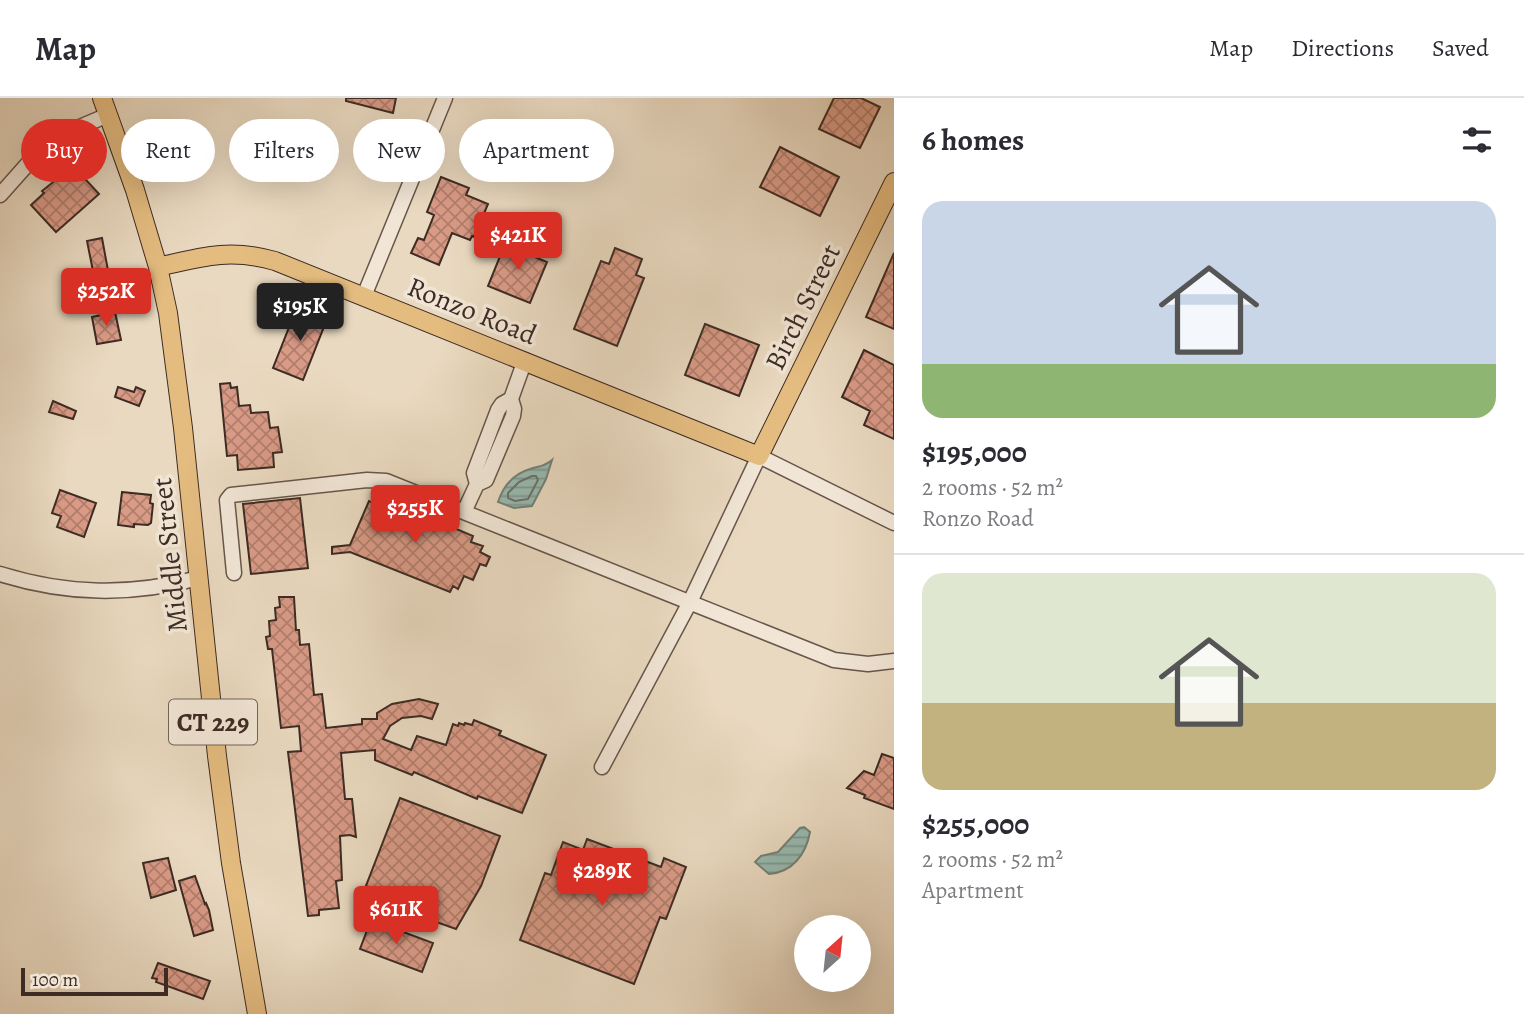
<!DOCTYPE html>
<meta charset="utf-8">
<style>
body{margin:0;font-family:Alegreya,serif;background:#f2f2f3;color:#2b2b33;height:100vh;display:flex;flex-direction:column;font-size:26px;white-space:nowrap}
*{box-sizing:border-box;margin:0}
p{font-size:23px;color:#7c7c81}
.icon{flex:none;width:38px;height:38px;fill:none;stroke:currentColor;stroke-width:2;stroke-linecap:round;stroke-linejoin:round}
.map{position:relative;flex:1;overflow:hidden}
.side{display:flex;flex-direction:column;background:#fff;width:630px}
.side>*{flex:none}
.top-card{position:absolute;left:21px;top:21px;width:665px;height:63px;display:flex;gap:14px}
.needle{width:46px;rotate:27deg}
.tools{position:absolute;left:794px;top:817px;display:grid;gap:14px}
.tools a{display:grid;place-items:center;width:77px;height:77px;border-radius:50%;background:#fff;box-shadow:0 7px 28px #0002;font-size:35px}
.scale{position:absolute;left:21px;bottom:18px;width:147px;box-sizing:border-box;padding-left:7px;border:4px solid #3d2b24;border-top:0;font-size:19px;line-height:24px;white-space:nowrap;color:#3d2b24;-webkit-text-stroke:5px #f1e6d6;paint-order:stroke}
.price{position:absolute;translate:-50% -60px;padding:0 16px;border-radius:7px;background:#d93025;color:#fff;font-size:23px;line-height:46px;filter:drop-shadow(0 2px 4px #0008)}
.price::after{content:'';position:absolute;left:50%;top:42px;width:21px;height:16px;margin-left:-10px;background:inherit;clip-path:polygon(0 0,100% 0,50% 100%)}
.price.selected{background:#222;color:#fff}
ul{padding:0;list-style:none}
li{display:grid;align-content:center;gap:14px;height:371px;padding:0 28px}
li+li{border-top:2px solid #e1e1e2}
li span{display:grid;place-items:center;height:217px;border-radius:21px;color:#555}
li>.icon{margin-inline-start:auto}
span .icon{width:126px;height:126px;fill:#fffc;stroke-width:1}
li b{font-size:30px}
h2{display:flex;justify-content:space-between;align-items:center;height:84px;padding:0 28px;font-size:30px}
.pill{padding:0 24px;border-radius:32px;background:#fff;box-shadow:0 7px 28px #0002;font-size:24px;line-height:63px}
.pill.selected{background:#d93025;color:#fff}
header{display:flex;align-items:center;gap:42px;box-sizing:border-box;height:98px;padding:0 35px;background:#fff;border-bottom:2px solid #e1e1e2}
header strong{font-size:33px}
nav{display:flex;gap:38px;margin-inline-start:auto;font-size:24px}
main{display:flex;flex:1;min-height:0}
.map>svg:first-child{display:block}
.water{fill:url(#water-rules);stroke:#738178;stroke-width:2}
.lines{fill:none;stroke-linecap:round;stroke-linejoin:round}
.shore{stroke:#6a726a;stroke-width:2}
.building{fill:url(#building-cross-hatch);stroke:#3d2b24;stroke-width:2}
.minor-casing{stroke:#68564b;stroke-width:17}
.major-casing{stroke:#3d2b24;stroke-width:20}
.minor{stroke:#f1e6d6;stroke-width:14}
.major{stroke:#e4bc80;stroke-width:18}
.labels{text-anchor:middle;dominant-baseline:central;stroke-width:7;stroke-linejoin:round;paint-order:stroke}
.shield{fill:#f1e6d6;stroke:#736359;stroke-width:2}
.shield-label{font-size:26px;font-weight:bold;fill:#3d2b24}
.street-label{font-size:28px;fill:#3d2b24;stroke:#f1e6d6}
</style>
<header>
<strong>Map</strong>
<nav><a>Map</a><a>Directions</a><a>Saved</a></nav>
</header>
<main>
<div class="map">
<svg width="894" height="916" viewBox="0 0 894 916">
<defs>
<pattern id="water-rules" width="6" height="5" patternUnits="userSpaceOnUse" patternTransform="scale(1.75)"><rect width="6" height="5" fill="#97bab0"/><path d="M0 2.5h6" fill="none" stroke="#7c978f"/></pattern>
<pattern id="building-cross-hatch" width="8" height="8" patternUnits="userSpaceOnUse" patternTransform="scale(1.75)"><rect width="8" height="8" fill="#d99a86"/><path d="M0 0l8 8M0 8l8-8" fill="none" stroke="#b17e6d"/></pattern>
</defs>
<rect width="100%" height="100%" fill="#e9d9c0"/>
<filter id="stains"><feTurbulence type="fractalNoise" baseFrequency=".00286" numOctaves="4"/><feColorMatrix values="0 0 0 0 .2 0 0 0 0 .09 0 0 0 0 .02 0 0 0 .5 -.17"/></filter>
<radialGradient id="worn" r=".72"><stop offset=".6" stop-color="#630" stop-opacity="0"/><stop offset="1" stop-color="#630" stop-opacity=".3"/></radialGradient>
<path class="water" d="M552,362L546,381L532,408L514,410L498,404C503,389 513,376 530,371C539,368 544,369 552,362Z
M804,729L810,734C806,756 793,774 769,776L755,764L761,758L778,754L800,730Z"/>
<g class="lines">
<path class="shore" d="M532,378H536L538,382L528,401L515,403L508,400V395L519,384Z"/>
</g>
<path class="building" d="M346,0H396L393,15L346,3Z
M834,0H861L880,9L860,50L819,31Z
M780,49L839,79L820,118L760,89Z
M73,68L99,96L56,134L31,107L44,95L42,93Z
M441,79L469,90L466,97L488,106L474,139L472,138L470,142L452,135L439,167L411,155L418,140L424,142L434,117L427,114Z
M102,140L109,178L101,179L103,190L72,196L69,183L94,178L87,143Z
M522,145L536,150L532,158L547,164L530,205L488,188L505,146L519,152Z
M615,150L642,161L636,177L644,180L617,248L574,231L601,163L609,166Z
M894,155V231L866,219Z
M297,209L308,214L310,209L319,213L317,217L327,221L303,282L273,270Z
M115,214L121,242L97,246L92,219Z
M705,226L759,247L739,298L685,277Z
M864,252L894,267V341L864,327L870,313L842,299Z
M230,285L231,290L237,289L239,308L250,307L251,315L268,314L270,330L278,329L282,354L273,355L274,369L238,372L237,357L227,358L220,286Z
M118,289L134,294L136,289L145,293L139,308L115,299Z
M53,303L76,313L73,321L49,314Z
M60,392L96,405L84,439L57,429L61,418L52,415Z
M122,394L151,397L150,405L153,406L151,425L148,427L134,426V429L118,427Z
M379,398L473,438L471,444L483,448L480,454L490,459L486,468L480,466L473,482L464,478L458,491L453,488L450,494L350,454L332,456V449L350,447L369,403L375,406Z
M300,400L308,470L251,476L243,406Z
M279,499H294L296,532H299L300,547L309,546L314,597L322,596L326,630L362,626V621H377V615L392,606L419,601L438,606L432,621L421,618L402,620L390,628L383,641L411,652L417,638L446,647L453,626L458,628L459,625L464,627L465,625L472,627L474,622L501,633L499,637L546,657L522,715L478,698L477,701L414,674L412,677L375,662V652L341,655L345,701H352L356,739L350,737L340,738L342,782L336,783L339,810L319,812V817L308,818L288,654L301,653L299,628L281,630L272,551H268L266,539L270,538L269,523L276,522L275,510L280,509Z
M882,656L894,660V711L864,700L865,697L847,690L864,673L874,677Z
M400,700L500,738L481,788L456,831L408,814L410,810L364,793Z
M587,741L661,769L664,760L686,769L666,821L660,819L634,886L520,842L545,775L551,777L563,744L583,752Z
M168,760L176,792L151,800L143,765Z
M195,778L205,806L206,805L209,812L213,832L194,838L179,783Z
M371,822L433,845L422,874L360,851Z
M158,865L210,883L203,901L156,884L157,881L152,880Z"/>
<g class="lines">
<g class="minor-casing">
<path id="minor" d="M0,97L49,42L108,17
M364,198L445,0
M477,386L486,382L513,318L514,311L511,301L525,262
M464,414L477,386L474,375L498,312L502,306L511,301
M234,475L227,402L231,397L367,382L386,383L834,562L868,566L894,563
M0,476C68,497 130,498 199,480
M602,669L690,504L759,358L894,425"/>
</g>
<g class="major-casing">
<path id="major" d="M102,0L135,92L158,169L168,215L183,330L217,658L231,765L257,916
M158,169C201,159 230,150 275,163L759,358L894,84"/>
</g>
<use href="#minor" class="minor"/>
<use href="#major" class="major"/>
</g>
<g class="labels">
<rect class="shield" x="169" y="601.5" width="88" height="45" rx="5"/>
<g class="shield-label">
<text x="213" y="624">CT 229</text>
</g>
<g class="street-label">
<text transform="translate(803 209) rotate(-64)">Birch Street</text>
<text transform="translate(472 213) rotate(22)">Ronzo Road</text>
<text transform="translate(170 457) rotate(-96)">Middle Street</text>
</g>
</g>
<rect width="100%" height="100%" filter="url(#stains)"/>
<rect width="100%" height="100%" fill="url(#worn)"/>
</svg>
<div class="tools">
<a><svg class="needle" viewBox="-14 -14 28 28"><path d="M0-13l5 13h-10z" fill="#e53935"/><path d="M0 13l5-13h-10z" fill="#7c7c81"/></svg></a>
</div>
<div class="scale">100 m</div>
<b class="price" style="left:518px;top:174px">$421K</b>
<b class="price" style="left:106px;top:230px">$252K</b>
<b class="price selected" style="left:300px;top:245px">$195K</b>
<b class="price" style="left:415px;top:447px">$255K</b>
<b class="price" style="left:602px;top:810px">$289K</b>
<b class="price" style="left:396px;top:848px">$611K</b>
<div class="top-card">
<a class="pill selected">Buy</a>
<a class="pill">Rent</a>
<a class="pill">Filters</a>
<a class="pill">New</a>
<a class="pill">Apartment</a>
</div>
</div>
<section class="side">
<h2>6 homes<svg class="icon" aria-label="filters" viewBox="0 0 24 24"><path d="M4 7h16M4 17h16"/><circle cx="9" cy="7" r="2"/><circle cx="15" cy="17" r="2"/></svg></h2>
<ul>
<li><span style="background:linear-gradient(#c9d6e8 75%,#8fb573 0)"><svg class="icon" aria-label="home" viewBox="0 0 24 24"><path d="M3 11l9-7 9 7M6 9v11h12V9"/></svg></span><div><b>$195,000</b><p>2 rooms · 52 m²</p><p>Ronzo Road</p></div></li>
<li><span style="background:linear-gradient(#dfe7d0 60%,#c2b280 0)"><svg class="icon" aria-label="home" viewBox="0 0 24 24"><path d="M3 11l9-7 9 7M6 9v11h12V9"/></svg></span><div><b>$255,000</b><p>2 rooms · 52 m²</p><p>Apartment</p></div></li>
</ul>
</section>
</main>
